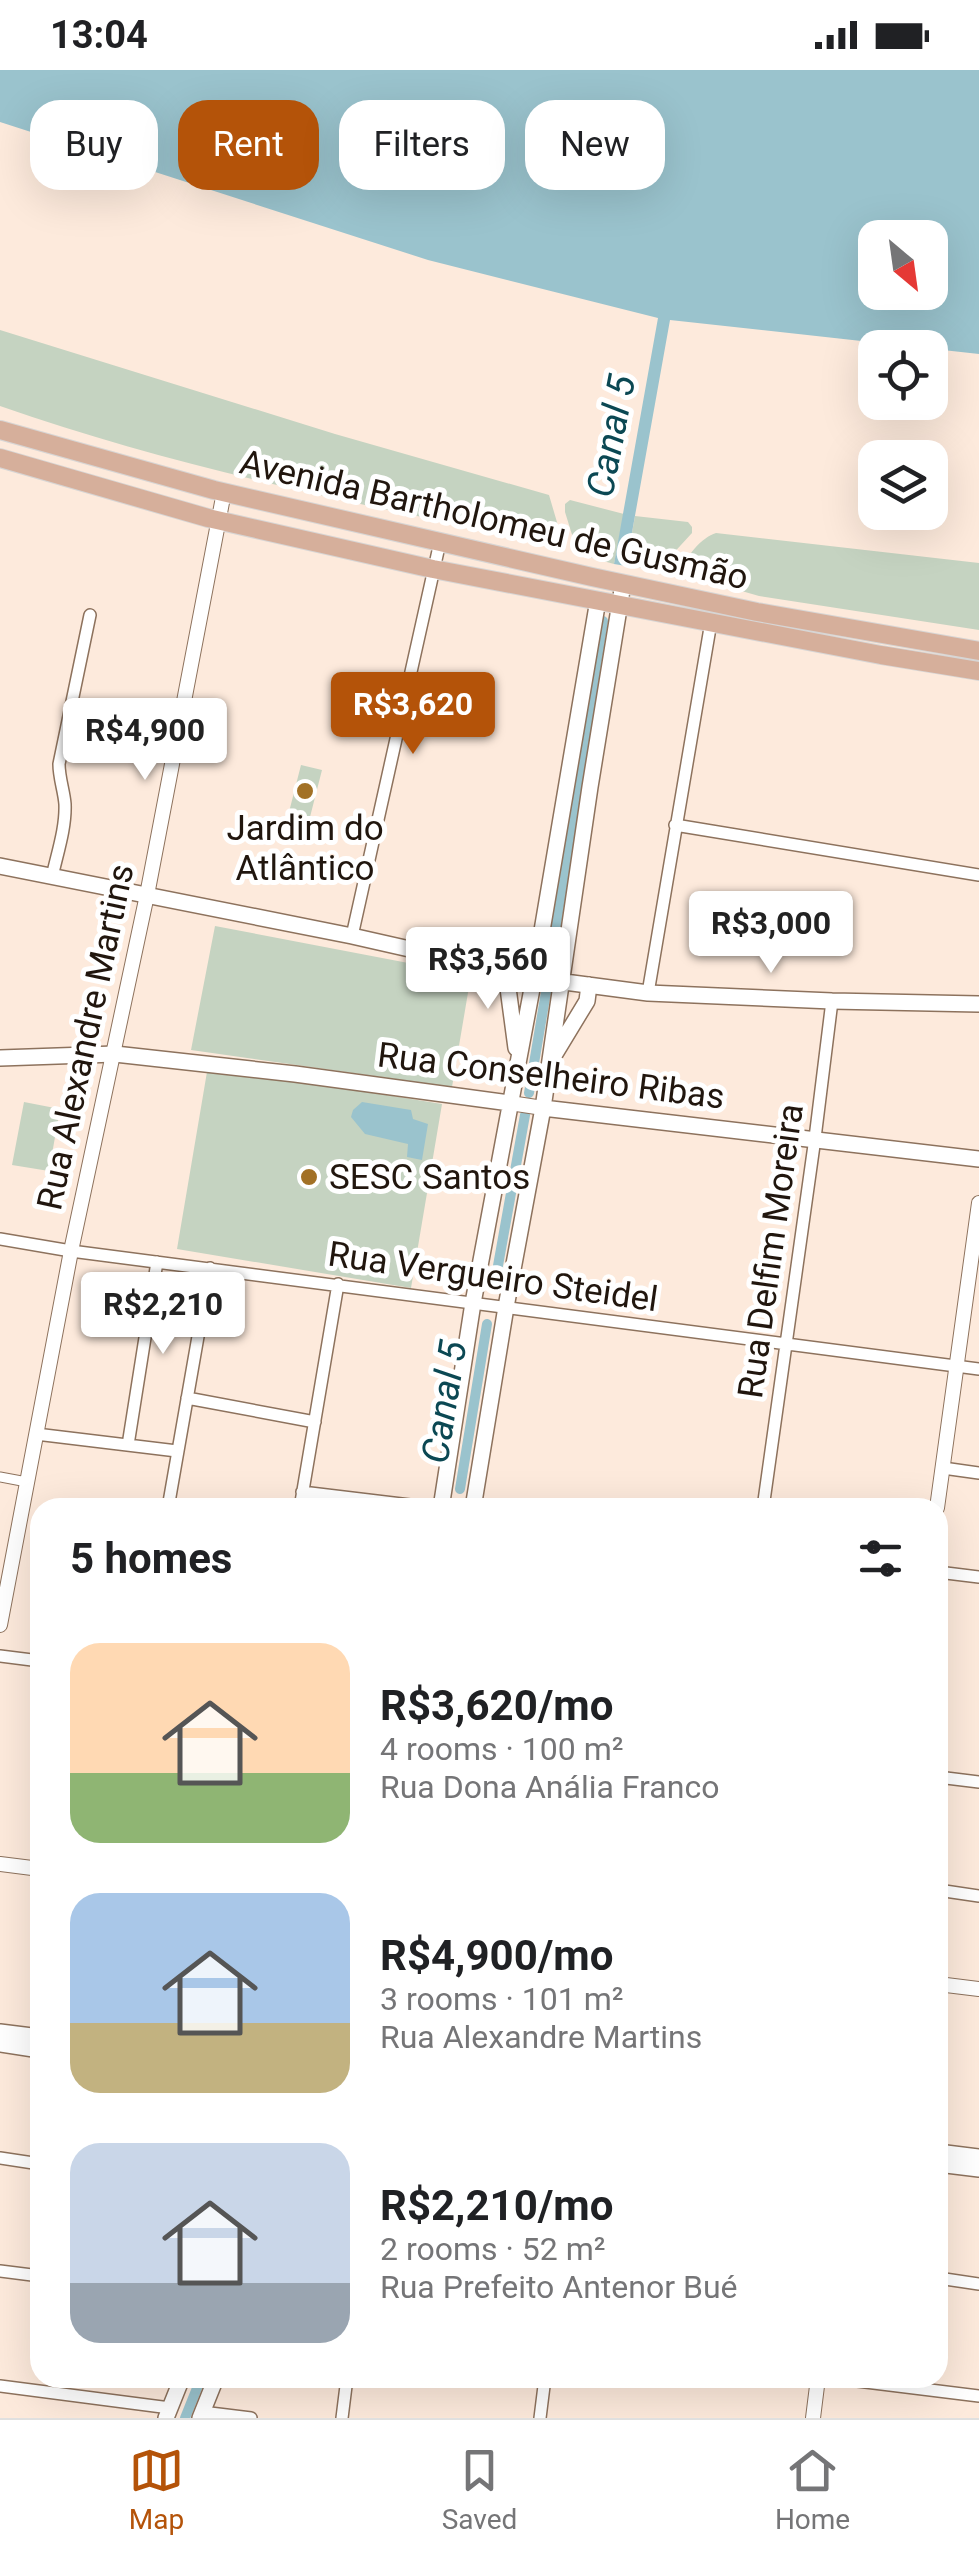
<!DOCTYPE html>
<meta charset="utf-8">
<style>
body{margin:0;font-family:Roboto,sans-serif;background:#f2f2f2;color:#202124;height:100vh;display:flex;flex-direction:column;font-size:38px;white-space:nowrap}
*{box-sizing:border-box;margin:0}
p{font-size:32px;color:#757577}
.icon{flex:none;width:55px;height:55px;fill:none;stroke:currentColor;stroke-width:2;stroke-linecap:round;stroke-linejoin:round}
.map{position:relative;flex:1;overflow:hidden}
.panel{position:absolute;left:30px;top:1428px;width:918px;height:890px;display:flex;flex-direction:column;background:#fff;border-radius:30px;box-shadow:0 10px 40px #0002}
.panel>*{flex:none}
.hud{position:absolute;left:30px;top:30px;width:920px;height:90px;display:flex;gap:20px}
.needle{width:65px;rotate:151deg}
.controls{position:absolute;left:858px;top:150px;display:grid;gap:20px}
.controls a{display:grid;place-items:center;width:90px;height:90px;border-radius:20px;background:#fff;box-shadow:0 10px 40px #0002;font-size:50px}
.price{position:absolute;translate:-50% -85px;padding:0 22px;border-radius:10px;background:#fff;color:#222;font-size:32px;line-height:65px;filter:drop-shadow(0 2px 5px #0008)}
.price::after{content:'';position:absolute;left:50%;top:60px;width:30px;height:22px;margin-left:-15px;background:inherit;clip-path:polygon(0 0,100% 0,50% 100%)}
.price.on{background:#b45309;color:#fff}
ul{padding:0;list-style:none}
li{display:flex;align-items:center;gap:30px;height:250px;padding:0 40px}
li span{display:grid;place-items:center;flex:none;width:280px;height:200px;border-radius:30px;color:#555}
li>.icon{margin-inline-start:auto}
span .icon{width:120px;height:120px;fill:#fffc;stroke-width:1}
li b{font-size:42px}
h2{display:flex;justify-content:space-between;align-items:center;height:120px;padding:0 40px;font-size:42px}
.pill{padding:0 35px;border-radius:30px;background:#fff;box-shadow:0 10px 40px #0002;font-size:35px;line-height:90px}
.pill.on{background:#b45309;color:#fff}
.status{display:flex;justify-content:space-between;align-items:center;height:70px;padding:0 50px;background:#fff;direction:ltr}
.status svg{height:28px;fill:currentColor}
.tab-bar{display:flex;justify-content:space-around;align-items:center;height:140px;border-top:2px solid #e0e0e0;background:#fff;font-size:28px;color:#757577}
.tab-bar a{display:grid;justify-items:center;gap:5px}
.tab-bar .on{color:#b45309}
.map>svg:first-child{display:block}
.green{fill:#c5d3c1}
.water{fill:#9ac3cd;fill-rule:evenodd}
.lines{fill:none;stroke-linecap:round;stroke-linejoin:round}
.canal{stroke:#9ac3cd;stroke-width:10}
.pedestrian-casing{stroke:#8d725d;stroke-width:11}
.minor-casing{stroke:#8d725d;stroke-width:14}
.tertiary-casing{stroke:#8d725d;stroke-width:16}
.secondary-casing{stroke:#8d725d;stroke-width:18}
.primary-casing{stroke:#d7d5d4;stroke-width:20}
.pedestrian{stroke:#fff;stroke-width:9}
.minor{stroke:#fff;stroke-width:11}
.tertiary{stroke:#fff;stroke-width:14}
.secondary{stroke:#fff;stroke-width:15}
.primary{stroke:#d6af9b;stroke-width:18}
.poi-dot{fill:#a27126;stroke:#fff;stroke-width:4}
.labels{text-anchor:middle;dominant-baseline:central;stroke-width:10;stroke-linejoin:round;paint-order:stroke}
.street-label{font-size:35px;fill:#21160e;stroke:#fff}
.poi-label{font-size:35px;fill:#21160e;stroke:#fff}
.water-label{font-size:38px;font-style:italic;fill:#0b4853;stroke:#fff}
</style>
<div class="status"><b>13:04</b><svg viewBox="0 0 49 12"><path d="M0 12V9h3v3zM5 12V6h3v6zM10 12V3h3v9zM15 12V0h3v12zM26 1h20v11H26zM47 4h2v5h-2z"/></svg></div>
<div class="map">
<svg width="979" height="2348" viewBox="0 0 979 2348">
<rect width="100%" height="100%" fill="#fdeadc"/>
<path class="green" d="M0,260L335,364L549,425L564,476C375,438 183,400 0,336Z
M570,430L624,444L614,494L578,484L565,442V434Z
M635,446L688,452L692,457V463L658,500L626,496Z
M716,463L979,493V560L759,526L686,505L682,501C685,487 702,467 716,463Z
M301,695L322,700L310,747L289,742Z
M215,856L471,905L452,1017L191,980Z
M208,996L442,1034L411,1218L177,1179Z
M24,1032L60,1039L49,1101L12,1095Z"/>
<path class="water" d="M0,0H979V284L670,250L626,496L614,494L658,248L428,190L0,52ZM875,168H930V222H875Z
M362,1032L411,1040L413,1049L428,1054L422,1090L407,1087L408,1074L365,1064L351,1047L353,1040Z"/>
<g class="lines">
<path class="canal" d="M550,894L603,551
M529,1023L546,922
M494,1218L525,1045
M460,1419L487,1254
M185,2348L201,2308"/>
<g class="pedestrian-casing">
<path id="pedestrian" d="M0,1407L27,1412"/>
</g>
<g class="minor-casing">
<path id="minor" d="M675,755L979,805
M52,807C57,784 66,758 65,734C64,721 59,708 59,694L90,545
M352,866L440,472
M648,923L711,552
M0,1169L71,1181L979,1299
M187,1328L315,1352
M36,1364L177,1381
M128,1375L157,1192
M943,1398L979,1403
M302,1422L435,1438
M168,1438L210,1198
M300,1438L338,1214
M763,1438L815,1068L832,931
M938,1502L979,1507
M0,1586L40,1591
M938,1707L979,1712
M938,1820L979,1826
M0,2088L40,2094
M0,2201L40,2206
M938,2208L979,2214
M833,2308L979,2326
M0,2316L170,2338
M202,2342L251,2348
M342,2348L347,2308
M540,2348L545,2308"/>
</g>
<g class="tertiary-casing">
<path id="tertiary" d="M510,1033L543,1038
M937,1438L979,1133
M0,1555L71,1181L147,825L224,422
M0,1794L40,1799
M938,1914L979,1919
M813,2348L818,2308"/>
</g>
<g class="secondary-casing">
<path id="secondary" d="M0,796L352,866L542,909L648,923L832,931L979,934
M515,904L508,918L516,978
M553,987L587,931L589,915
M0,988L115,984L295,1004L510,1033
M543,1038L979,1089
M441,1438L473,1233L534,908L598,530
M473,1438L506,1237L543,1038L590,717L623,514
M0,1962L40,1967
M0,1974L40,1980
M938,2082L979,2087
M938,2094L979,2099
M166,2348L182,2308
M200,2348L216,2308"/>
</g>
<g class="primary-casing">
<path id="primary" d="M0,360L214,420L592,507L757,542L979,581
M0,388L208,448L433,499L881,585L979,601"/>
</g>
<use href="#pedestrian" class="pedestrian"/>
<use href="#minor" class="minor"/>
<use href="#tertiary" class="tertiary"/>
<use href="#secondary" class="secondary"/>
<use href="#primary" class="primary"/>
</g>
<g class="poi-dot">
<circle cx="305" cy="721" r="10"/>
<circle cx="309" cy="1107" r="10"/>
</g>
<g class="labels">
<g class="street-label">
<text transform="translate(494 450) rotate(13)">Avenida Bartholomeu de Gusmão</text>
<text transform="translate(86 967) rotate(-78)">Rua Alexandre Martins</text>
<text transform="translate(551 1006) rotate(7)">Rua Conselheiro Ribas</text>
<text transform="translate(771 1181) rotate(-82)">Rua Delfim Moreira</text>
<text transform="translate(493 1207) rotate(8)">Rua Vergueiro Steidel</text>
</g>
<g class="poi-label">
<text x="305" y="758">Jardim do<tspan x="305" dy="40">Atlântico</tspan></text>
<text x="329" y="1107" text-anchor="start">SESC Santos</text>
</g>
<g class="water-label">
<text transform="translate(611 366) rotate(-79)">Canal 5</text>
<text transform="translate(444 1332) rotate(-81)">Canal 5</text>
</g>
</g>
</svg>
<div class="controls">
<a><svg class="needle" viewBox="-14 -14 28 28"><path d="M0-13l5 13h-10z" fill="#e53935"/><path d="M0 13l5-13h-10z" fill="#757577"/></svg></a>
<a><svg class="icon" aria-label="locate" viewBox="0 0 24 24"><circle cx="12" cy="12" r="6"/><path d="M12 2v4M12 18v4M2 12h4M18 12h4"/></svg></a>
<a><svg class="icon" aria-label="layers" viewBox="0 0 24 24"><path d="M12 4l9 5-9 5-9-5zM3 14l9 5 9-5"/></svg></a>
</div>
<b class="price on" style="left:413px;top:687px">R$3,620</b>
<b class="price" style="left:145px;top:713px">R$4,900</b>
<b class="price" style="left:771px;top:906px">R$3,000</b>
<b class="price" style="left:488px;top:942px">R$3,560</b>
<b class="price" style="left:163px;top:1287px">R$2,210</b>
<div class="hud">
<a class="pill">Buy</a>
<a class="pill on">Rent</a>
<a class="pill">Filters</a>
<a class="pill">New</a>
</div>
<section class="panel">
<h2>5 homes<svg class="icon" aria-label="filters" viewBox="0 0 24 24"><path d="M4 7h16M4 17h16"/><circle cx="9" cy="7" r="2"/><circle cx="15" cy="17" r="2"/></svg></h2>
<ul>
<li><span style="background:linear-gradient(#ffd9b3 65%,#8fb573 0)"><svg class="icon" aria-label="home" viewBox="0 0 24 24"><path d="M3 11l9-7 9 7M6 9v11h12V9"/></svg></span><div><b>R$3,620/mo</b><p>4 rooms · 100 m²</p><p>Rua Dona Anália Franco</p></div></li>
<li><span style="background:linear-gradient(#a9c7e8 65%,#c2b280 0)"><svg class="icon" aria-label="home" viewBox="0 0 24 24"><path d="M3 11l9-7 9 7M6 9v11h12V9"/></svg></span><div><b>R$4,900/mo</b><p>3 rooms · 101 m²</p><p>Rua Alexandre Martins</p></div></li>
<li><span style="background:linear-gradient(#c9d6e8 70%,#9aa5b1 0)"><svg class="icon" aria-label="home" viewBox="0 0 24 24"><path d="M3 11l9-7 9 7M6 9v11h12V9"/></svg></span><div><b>R$2,210/mo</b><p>2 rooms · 52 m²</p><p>Rua Prefeito Antenor Bué</p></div></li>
</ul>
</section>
</div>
<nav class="tab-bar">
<a class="on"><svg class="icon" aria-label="map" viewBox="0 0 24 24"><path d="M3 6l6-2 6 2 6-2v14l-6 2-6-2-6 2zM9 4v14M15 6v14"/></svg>Map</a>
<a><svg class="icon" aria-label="saved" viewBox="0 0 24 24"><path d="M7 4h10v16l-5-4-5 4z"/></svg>Saved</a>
<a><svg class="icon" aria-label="home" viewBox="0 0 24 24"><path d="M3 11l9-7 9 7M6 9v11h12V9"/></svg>Home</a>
</nav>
